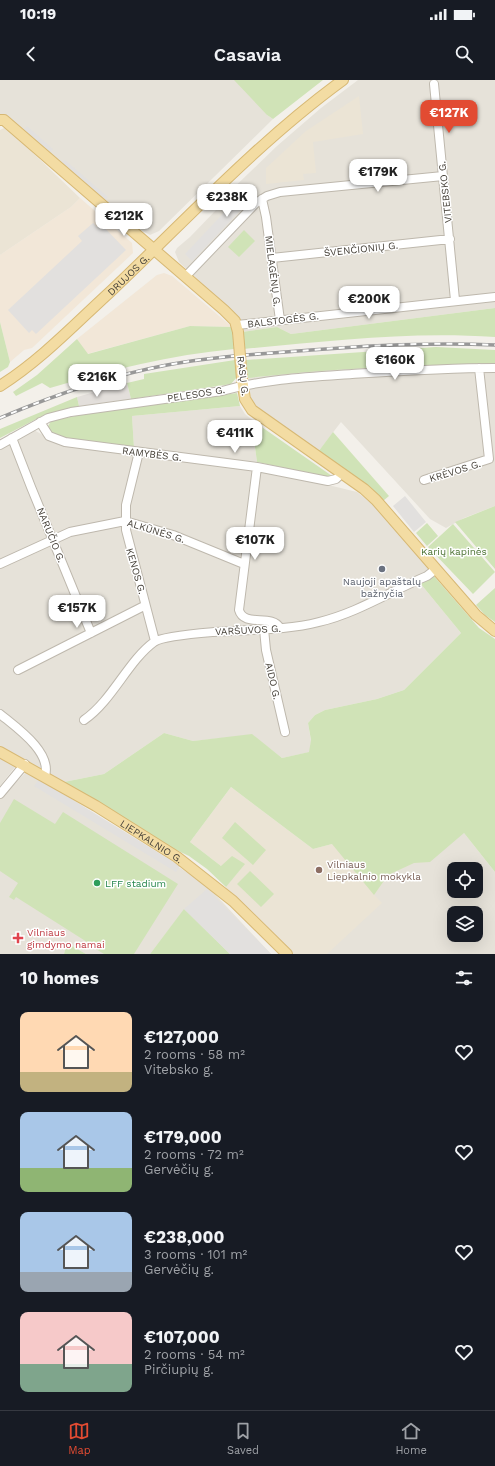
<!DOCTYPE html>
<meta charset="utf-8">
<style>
body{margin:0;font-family:"Work Sans",sans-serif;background:#242831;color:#f1f3f6;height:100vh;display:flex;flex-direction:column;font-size:15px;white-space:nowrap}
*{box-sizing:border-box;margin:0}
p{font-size:13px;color:#9ea1a6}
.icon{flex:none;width:22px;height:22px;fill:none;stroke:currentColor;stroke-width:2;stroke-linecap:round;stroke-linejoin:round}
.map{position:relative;height:874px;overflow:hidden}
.side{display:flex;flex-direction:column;background:#171b24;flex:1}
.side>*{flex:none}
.controls{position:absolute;left:447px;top:782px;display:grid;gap:8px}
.controls a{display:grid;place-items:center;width:36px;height:36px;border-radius:8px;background:#171b24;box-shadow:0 4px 16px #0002;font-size:20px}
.price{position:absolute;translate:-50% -34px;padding:0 9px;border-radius:8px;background:#fff;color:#222;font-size:13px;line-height:26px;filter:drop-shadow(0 1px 2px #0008)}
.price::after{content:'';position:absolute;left:50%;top:24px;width:12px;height:9px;margin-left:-6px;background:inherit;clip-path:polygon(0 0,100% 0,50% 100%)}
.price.on{background:#e24b32;color:#fff}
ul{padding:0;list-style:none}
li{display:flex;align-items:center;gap:12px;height:100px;padding:0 20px}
li span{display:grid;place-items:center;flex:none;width:112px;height:80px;border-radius:8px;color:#555}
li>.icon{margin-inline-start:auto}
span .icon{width:48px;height:48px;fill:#fffc;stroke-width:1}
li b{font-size:17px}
h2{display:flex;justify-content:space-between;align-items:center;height:48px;padding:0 20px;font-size:17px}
.status{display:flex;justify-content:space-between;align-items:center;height:28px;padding:0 20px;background:#171b24;direction:ltr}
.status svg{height:11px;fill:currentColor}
header{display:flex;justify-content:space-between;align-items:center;height:52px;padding:0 20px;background:#171b24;font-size:18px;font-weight:600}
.tab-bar{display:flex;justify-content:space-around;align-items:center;height:56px;border-top:1px solid #363941;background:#171b24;font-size:11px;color:#9ea1a6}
.tab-bar a{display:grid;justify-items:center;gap:2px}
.tab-bar .on{color:#e24b32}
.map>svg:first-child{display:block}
.residential{fill:#e6e2d9;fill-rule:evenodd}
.commercial{fill:#f2e7d8}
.industrial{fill:#e3dfdb}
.education{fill:#ebe4d5}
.green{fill:#d0e3b7}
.parking{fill:#e2e0de}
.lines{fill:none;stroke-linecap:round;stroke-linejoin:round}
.minor-casing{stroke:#beb8ad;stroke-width:10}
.major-casing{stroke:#d7b874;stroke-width:12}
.minor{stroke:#fff;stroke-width:8}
.major{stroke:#f3dca3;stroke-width:10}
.rail-casing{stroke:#989898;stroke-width:3.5}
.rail{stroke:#fff;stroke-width:2;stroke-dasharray:6;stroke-linecap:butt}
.major-bridge-casing{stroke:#d7b874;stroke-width:12;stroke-linecap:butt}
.major-bridge{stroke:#f3dca3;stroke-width:10}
.worship-dot{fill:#6b7280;stroke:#fff;stroke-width:1.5}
.education-dot{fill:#8d6e63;stroke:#fff;stroke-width:1.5}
.leisure-dot{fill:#2e9e5b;stroke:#fff;stroke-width:1.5}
.health-dot{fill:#e0444e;stroke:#fff;stroke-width:1.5}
.labels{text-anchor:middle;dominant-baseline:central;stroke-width:3;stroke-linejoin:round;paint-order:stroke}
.street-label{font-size:10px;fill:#464139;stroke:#fff}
.park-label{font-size:10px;fill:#4b7232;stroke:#fff}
.worship-label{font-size:10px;fill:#5b616d;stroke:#fff}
.education-label{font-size:10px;fill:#785e54;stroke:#fff;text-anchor:start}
.leisure-label{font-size:10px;fill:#27864d;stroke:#fff;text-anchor:start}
.health-label{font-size:10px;fill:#be3a42;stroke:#fff;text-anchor:start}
</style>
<div class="status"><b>10:19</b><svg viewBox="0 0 49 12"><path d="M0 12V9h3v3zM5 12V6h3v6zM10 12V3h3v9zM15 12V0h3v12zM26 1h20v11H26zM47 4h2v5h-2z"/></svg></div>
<header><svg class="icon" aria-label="back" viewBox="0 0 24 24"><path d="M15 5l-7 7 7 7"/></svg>Casavia<svg class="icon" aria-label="search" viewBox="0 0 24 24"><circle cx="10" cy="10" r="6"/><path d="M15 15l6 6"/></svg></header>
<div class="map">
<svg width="495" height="874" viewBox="0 0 495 874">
<rect width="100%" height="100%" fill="#f3f0ea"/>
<path class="residential" d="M0,0H293L267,35L273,39L159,151L150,155L144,152L5,35L0,36Z
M358,0H495V228L291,254L277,247L242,252L238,238L179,182L175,172L177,168L190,157L217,129L224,117L277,66L321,28Z
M409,286H495V426L464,438L446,448L430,439L341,342L318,372L261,333L251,318L248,298L307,291Z
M240,326L245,334L256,343L252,346L257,382L134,368L132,336Z
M34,350L60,365L271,391L357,412L380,430L427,486L433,495L420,503L461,553L404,610L377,619L325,630L315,635L308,643L311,661L310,672L282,678L252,655L193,661L164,653L104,694L64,702L0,669V369Z
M0,677L15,687L0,706Z
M26,692L31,694L196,798L212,811L271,874H230L184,830L150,874H86L67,863L64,874H0V719Z
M464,753L495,792V874H292L226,807L244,785ZM454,789H476V811H454ZM454,833H476V855H454Z"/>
<path class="commercial" d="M80,118L132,163L133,173L32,268L24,270L10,282L0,242V175L71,127Z
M164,193L172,196L232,247L190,246L87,274L77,259L157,195Z"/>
<path class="industrial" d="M127,303L131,319L79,326L77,317Z"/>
<path class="education" d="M359,16L363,54L313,62L316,93L303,94L304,100L266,104V88L306,51Z
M6,47L80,118L71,127L0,175V50Z
M231,707L313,769L332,764L430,782L414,783L388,795L374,815L382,823L327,874H292L227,811L226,807L244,785L221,786L190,762Z"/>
<path class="green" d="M234,0H323L273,39L267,35Z
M244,150L255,161L239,177L228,167Z
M495,228V257C411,251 328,261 244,269L242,252L277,247L291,254Z
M0,242L10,282L8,287L0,292Z
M190,246L232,247L234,269C171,275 110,290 50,308L42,303L16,316L13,312L37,295L77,259L88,274Z
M436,267L495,270V286C413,284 330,289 248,298L246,280Z
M235,280L237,297L231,304L131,319L127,303L144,299V294Z
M237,313L240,326L132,336L134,368C115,365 57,363 47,348L51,341L80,335Z
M77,317L79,326L44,335L0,358V349Z
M256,343L332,396L328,397L257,382L254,360L250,359L249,348Z
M333,352L389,416L383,421L318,372Z
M495,426V489L455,442Z
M427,443L438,456L427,466L416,453Z
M453,444L495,492L473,514L428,467Z
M433,495L479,548L495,559V792L464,753L430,782L414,783L388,795L374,815L332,764L313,769L231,707L190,762L221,786L232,776L245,784L226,807L207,789L189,776L170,767L64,702L104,694L164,653L193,661L252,654L282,678L309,672L311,660L308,643L315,635L325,630L377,619L404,610L461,553L420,503Z
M495,508V542L485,535L476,525Z
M14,719L55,744L63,732L178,804L134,874H104L86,863L87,862L16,817L14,820L9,817L18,803L0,791V743Z
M235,742L266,770L253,785L222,758Z
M250,791L274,814L261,827L237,804Z
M184,829L230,874H150Z
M67,863L86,874H64Z"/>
<path class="parking" d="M27,46L53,69L49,74L23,50Z
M65,80L108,117L105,121L61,83Z
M248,107L256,114L192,181L185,174Z
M93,143L97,147L101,144L126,170L36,254L32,250L29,253L8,230L82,161L78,156Z
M405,416L426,442L414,452L393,426Z
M39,699L180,786L176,792L34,706Z
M207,809L271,874H230L184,829Z"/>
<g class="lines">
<g class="minor-casing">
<path id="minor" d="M434,4L455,220
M262,119L266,137L280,240
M272,178L450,159
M186,196L256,123L267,116L280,112L443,96
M237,245L495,217
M40,342L49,356L65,362L257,387L328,401L336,399L341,394
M12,358L31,407L91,553
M0,365L48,338L71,332L222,311C265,299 308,297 352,294C400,291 447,288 495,288
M139,372L126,425V450L155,561
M257,387L239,530C244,548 272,533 280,548
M424,400L489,379L479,288
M0,484L70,452L125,441L173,455L244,484
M264,549L266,570L285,652
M18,590L144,526
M0,634C17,648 52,672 45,696
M84,640C112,621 128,581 154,562C163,556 202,553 214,552C249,549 284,551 319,542C357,533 391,511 427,496L436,489
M0,714L25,684"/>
</g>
<g class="major-casing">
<g id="major">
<path d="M0,40H4L224,230L235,241L238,252"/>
<path d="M242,299L245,319L252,330L364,409L376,420L476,535L495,551"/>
<path id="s1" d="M0,306C41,280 75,244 110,212C186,140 258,62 343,0"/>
<path id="s2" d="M0,672L96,726L177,777L233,821L287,874"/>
</g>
</g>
<use href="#minor" class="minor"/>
<use href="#major" class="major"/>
<g class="rail-casing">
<path id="rail" d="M0,338C54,315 109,296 167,285C214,276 263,274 311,270C374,265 431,262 495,265"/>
</g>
<use href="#rail" class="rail"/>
<g class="major-bridge-casing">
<path id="major-bridge" d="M238,252L242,299"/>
</g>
<use href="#major-bridge" class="major-bridge"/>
</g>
<circle class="worship-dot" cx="382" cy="489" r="4"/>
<circle class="education-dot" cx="319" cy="790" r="4"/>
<circle class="leisure-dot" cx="97" cy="803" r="4"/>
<path class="health-dot" d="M16 852h4v4h4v4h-4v4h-4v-4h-4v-4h4z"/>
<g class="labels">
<g class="street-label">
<text transform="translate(445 112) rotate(-96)">VITEBSKO G.</text>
<text transform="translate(361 169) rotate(-6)">ŠVENČIONIŲ G.</text>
<text transform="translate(273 191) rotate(83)">MIELAGĖNŲ G.</text>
<text stroke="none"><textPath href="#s1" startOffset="170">DRUJOS G.</textPath></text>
<text transform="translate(283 240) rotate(-7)">BALSTOGĖS G.</text>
<text transform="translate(243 296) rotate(83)">RASŲ G.</text>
<text transform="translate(196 314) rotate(-9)">PELESOS G.</text>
<text transform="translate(152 374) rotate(7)">RAMYBĖS G.</text>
<text transform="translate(455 391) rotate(-17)">KRĖVOS G.</text>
<text transform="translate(156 451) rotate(17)">ALKŪNĖS G.</text>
<text transform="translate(51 455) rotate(68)">NARUČIO G.</text>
<text transform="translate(136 491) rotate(74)">KENOS G.</text>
<text transform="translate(248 550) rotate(-3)">VARŠUVOS G.</text>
<text transform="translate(273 601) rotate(77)">AIDO G.</text>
<text stroke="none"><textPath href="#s2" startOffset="176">LIEPKALNIO G.</textPath></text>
</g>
<g class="park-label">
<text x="454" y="471">Karių kapinės</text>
</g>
<g class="worship-label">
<text x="382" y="501">Naujoji apaštalų<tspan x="382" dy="12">bažnyčia</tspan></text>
</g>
<g class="education-label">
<text x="327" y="784">Vilniaus<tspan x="327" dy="12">Liepkalnio mokykla</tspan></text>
</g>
<g class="leisure-label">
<text x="105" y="803">LFF stadium</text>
</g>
<g class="health-label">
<text x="27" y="852">Vilniaus<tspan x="27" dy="12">gimdymo namai</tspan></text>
</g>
</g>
</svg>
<div class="controls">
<a><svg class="icon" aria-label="locate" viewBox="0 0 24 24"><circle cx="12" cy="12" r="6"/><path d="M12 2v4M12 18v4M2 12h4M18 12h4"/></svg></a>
<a><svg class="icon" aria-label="layers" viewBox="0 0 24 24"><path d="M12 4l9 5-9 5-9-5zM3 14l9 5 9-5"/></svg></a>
</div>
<b class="price on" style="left:449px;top:54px">€127K</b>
<b class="price" style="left:378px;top:113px">€179K</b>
<b class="price" style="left:227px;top:138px">€238K</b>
<b class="price" style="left:124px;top:157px">€212K</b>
<b class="price" style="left:369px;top:240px">€200K</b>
<b class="price" style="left:395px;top:301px">€160K</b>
<b class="price" style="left:97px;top:318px">€216K</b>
<b class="price" style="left:235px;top:374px">€411K</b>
<b class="price" style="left:255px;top:481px">€107K</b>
<b class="price" style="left:77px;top:549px">€157K</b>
</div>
<section class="side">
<h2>10 homes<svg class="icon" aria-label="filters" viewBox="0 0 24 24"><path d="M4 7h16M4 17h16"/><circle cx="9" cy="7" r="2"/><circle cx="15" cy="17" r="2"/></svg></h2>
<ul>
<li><span style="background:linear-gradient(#ffd9b3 75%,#c2b280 0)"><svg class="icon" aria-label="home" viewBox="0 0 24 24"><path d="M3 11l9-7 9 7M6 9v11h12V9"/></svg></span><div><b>€127,000</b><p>2 rooms · 58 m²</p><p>Vitebsko g.</p></div><svg class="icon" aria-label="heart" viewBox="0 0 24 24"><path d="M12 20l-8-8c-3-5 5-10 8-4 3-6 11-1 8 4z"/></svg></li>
<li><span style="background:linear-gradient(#a9c7e8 70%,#8fb573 0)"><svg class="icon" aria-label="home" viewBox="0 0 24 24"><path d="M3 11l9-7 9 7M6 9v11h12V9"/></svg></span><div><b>€179,000</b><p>2 rooms · 72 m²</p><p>Gervėčių g.</p></div><svg class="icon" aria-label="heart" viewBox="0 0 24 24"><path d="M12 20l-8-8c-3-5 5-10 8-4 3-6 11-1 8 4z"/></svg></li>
<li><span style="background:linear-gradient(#a9c7e8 75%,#9aa5b1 0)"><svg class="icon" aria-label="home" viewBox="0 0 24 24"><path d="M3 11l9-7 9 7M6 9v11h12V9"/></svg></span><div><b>€238,000</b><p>3 rooms · 101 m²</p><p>Gervėčių g.</p></div><svg class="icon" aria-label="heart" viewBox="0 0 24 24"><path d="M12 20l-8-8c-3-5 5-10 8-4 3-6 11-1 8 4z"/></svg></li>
<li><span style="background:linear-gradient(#f6c9c9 65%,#7fa58c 0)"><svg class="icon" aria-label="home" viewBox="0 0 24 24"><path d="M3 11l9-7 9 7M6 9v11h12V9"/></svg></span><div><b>€107,000</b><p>2 rooms · 54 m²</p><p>Pirčiupių g.</p></div><svg class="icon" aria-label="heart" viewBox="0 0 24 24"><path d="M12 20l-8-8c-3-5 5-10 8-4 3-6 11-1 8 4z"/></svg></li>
</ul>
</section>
<nav class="tab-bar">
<a class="on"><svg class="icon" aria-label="map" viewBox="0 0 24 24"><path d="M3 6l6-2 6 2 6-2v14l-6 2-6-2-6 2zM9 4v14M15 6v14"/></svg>Map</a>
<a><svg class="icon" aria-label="saved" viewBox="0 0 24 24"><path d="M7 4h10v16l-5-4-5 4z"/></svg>Saved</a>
<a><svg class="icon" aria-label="home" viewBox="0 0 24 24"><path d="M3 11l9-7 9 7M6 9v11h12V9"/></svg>Home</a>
</nav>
